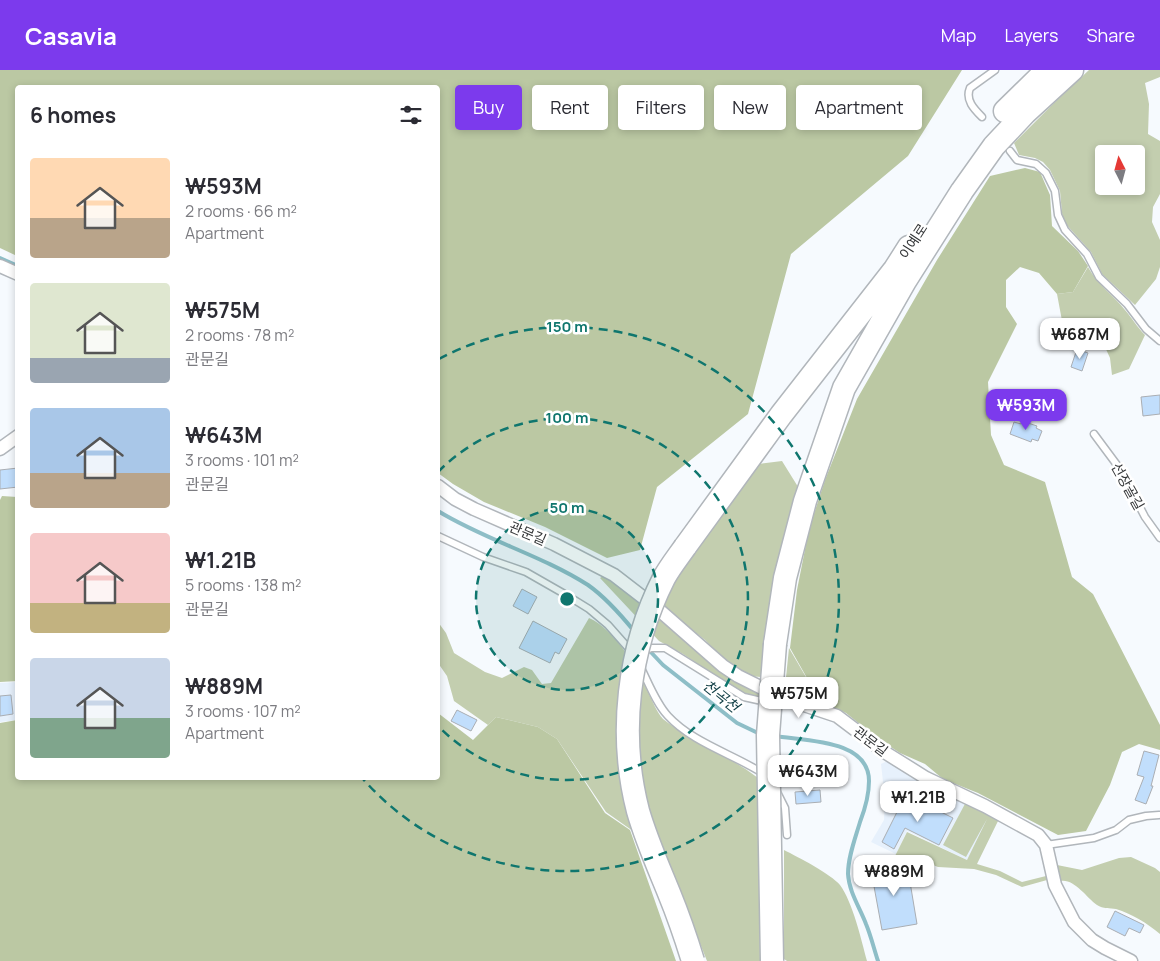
<!DOCTYPE html>
<meta charset="utf-8">
<style>
body{margin:0;font-family:Manrope,"Noto Sans KR",sans-serif;background:#f2f2f3;color:#2b2b33;height:100vh;display:flex;flex-direction:column;font-size:19px;white-space:nowrap}
*{box-sizing:border-box;margin:0}
p{font-size:16px;color:#7c7c81}
.icon{flex:none;width:28px;height:28px;fill:none;stroke:currentColor;stroke-width:2;stroke-linecap:round;stroke-linejoin:round}
.map{position:relative;flex:1;overflow:hidden}
.drawer{position:absolute;left:15px;top:15px;width:425px;height:695px;display:flex;flex-direction:column;background:#fff;border-radius:5px;box-shadow:0 2px 8px #0003}
.drawer>*{flex:none}
.hud{position:absolute;left:455px;top:15px;width:475px;height:45px;display:flex;gap:10px}
.needle{width:32px;rotate:354deg}
.fabs{position:absolute;left:1095px;top:75px;display:grid;gap:10px}
.fabs a{display:grid;place-items:center;width:50px;height:50px;border-radius:5px;background:#fff;box-shadow:0 2px 8px #0003;font-size:25px}
.price{position:absolute;translate:-50% -42px;padding:0 11px;border-radius:10px;background:#fff;color:#222;font-size:16px;line-height:32px;filter:drop-shadow(0 1px 2px #0008)}
.price::after{content:'';position:absolute;left:50%;top:30px;width:15px;height:11px;margin-left:-8px;background:inherit;clip-path:polygon(0 0,100% 0,50% 100%)}
.price.on{background:#7c3aed;color:#fff}
ul{padding:0;list-style:none}
li{display:flex;align-items:center;gap:15px;height:125px;padding:0 15px}
li span{display:grid;place-items:center;flex:none;width:140px;height:100px;border-radius:5px;color:#555}
li>.icon{margin-inline-start:auto}
span .icon{width:60px;height:60px;fill:#fffc;stroke-width:1}
li b{font-size:21px}
h2{display:flex;justify-content:space-between;align-items:center;height:60px;padding:0 15px;font-size:21px}
.chip{padding:0 18px;border-radius:5px;background:#fff;box-shadow:0 2px 8px #0003;font-size:18px;line-height:45px}
.chip.on{background:#7c3aed;color:#fff}
header{display:flex;align-items:center;gap:30px;box-sizing:border-box;height:70px;padding:0 25px;background:#7c3aed;color:#fff}
header strong{font-size:24px}
nav{display:flex;gap:28px;margin-inline-start:auto;font-size:18px}
.map>svg:first-child{display:block}
.built{fill:#e7f1fc}
.green{fill:#c3ceaf;fill-rule:evenodd}
.forest{fill:#bbc8a3}
.lines{fill:none;stroke-linecap:round;stroke-linejoin:round}
.stream{stroke:#8ebec7;stroke-width:4}
.building{fill:#c1defc;stroke:#aaaeb3}
.lane-casing{stroke:#b1b6bb;stroke-width:9}
.street-casing{stroke:#b1b6bb;stroke-width:15}
.highway-casing{stroke:#b1b6bb;stroke-width:25}
.lane{stroke:#fff;stroke-width:6}
.street{stroke:#fff;stroke-width:12}
.highway{stroke:#fff;stroke-width:22}
.highway-bridge-casing{stroke:#b1b6bb;stroke-width:25;stroke-linecap:butt}
.highway-bridge{stroke:#fff;stroke-width:22}
.ring{fill:none;stroke:#0f766e;stroke-width:2.5;stroke-dasharray:9 6}
.labels{text-anchor:middle;dominant-baseline:central;stroke-width:5;stroke-linejoin:round;paint-order:stroke}
.street-label{font-size:14px;fill:#343638;stroke:#fff}
.water-label{font-size:15px;font-style:italic;fill:#0f3d44;stroke:#fff}
.centre{fill:#0f766e;stroke:#fff;stroke-width:2.5}
.ring-label{font-size:15px;text-anchor:middle;font-weight:bold;fill:#0f766e;stroke:#fff;stroke-width:5;stroke-linejoin:round;paint-order:stroke}
</style>
<header>
<strong>Casavia</strong>
<nav><a>Map</a><a>Layers</a><a>Share</a></nav>
</header>
<div class="map">
<svg width="1160" height="891" viewBox="0 0 1160 891">
<rect width="100%" height="100%" fill="#f6fafe"/>
<path class="built" d="M17,612V650L0,652V613Z
M889,690L990,744L967,790L907,761L896,784L871,772L884,750L885,729L881,694Z"/>
<path class="green" d="M1089,0H1160V7L1145,13L1149,34L1148,64L1160,71V124L1153,137L1152,152L1160,170V197L1156,209L1135,235L1102,204L1091,182L1064,152L1062,143L1060,121L1050,100L1043,92L1035,88L1019,85L1014,73L1051,36ZM1104,84H1136V116H1104Z
M1088,197C1098,215 1113,225 1125,240C1132,248 1137,257 1145,265L1129,299L1112,305L1110,288L1105,277L1073,274L1063,256L1057,224L1073,222Z
M782,391L800,420L765,572L761,607L748,606L726,592L705,570L662,536L691,483L759,394Z
M603,506L627,522L666,553L713,594L739,614L763,626L756,627L737,620L683,584L659,571L600,508Z
M589,548C614,559 637,597 648,622C653,632 656,641 663,649C669,654 676,658 682,662C707,679 735,690 758,708L760,891H707L664,783L606,742L557,669L538,657L496,647L488,655L454,631L447,606L438,593V552L446,563L454,583L485,602L502,608L524,597L532,600L542,614L551,613Z
M789,578L820,631L785,617Z
M966,732L999,749L977,794L1000,801L1022,812L1046,806L1047,810L1022,817L996,805L974,799L938,797L907,785L894,788L907,762L967,790L987,749L966,787L943,775Z
M784,780C798,787 831,804 840,815C853,833 861,869 867,891H787L784,889Z
M1131,787L1155,798L1160,802V864C1147,853 1132,844 1116,839C1110,838 1103,839 1097,835C1086,827 1074,808 1060,811L1057,795L1082,800L1119,788Z"/>
<path class="forest" d="M0,0H962L908,86L791,184L748,344L657,417L640,480L607,488L545,457L484,432L453,414L438,403V18H18L17,186L0,178Z
M1025,98L1040,102L1050,125L1052,156L1078,181L1088,196L1073,222L1057,224L1039,203L1020,197L1006,210V237L1017,254L988,312L991,365L1004,395L1045,412L1072,507L1093,524L1160,655V680L1139,674L1122,682L1110,715L1086,761L1058,765L978,723L943,709L925,694L900,683L877,668L846,643L820,631L790,578L797,520L809,459L825,410L857,329L937,190L990,106Z
M2,426L17,427L18,611L0,612V430Z
M438,643L473,670L496,647L538,657L557,669L605,743L630,760L676,891H0V653L17,650L18,708H438Z"/>
<g class="lines">
<path class="stream" d="M0,188L18,196
M438,441C485,470 541,485 588,515C605,527 621,545 634,561
M647,578L663,595L737,653L760,664
M775,666C804,671 869,669 869,711C869,726 865,739 860,752C855,769 848,787 848,804C849,822 860,838 866,854C871,866 874,879 878,891"/>
</g>
<path class="building" d="M1077,279L1088,283L1082,301L1071,297Z
M1160,325V344L1143,346L1141,327Z
M1022,351L1037,356L1036,358L1042,361L1038,371L1032,369L1031,372L1010,364L1014,352L1021,354Z
M18,398V417L0,419V400Z
M522,519L537,527L528,544L513,536Z
M533,551L567,569L559,584L555,582L550,593L519,578Z
M11,625L13,644L0,646V626Z
M457,640L477,650L471,661L451,651Z
M1144,681L1159,685L1151,716H1153L1146,734L1135,730L1144,707L1137,705Z
M820,720L821,732L796,734L795,722Z
M913,728L953,748L939,775L905,758L894,779L882,772L897,742L894,741L899,731L909,736Z
M907,794L917,854L882,860L871,800Z
M1115,841L1144,855L1140,863L1129,858L1125,866L1107,857Z"/>
<g class="lines">
<g class="lane-casing">
<path id="lane" d="M982,47C974,39 965,30 970,18L995,0
M1010,81L1017,90L1036,94L1046,103L1055,121L1058,145L1065,160L1087,184L1099,207L1127,234L1146,259L1160,271
M1094,364L1120,399L1145,447L1160,468
M438,466L483,487L526,502L568,526L589,539L608,555L631,581
M642,582L651,578H665L744,627L766,632
M641,598C649,614 656,633 668,646C693,673 733,684 764,704
M777,722L785,738L787,765
M1046,775L1094,768L1116,760L1129,750L1146,746L1159,745"/>
</g>
<g class="street-casing">
<path id="street" d="M0,196L18,204
M0,379L18,366
M438,416L455,429L474,439L554,474L614,505L658,539L723,596L738,606L780,627L837,646L886,683L926,708L985,736L1038,765L1046,775L1055,815L1074,852L1092,870L1105,878L1131,891"/>
</g>
<g class="highway-casing">
<path id="highway" d="M1005,41L1047,0
M685,477L781,345L895,199L909,177
M775,574L785,508L805,431L844,318L905,211L962,121L994,76L1025,43L1072,0"/>
</g>
<use href="#lane" class="lane"/>
<use href="#street" class="street"/>
<use href="#highway" class="highway"/>
<g class="highway-bridge-casing">
<path id="highway-bridge" d="M685,477C678,487 670,497 664,508C628,579 618,664 638,741C646,769 658,796 669,823C678,845 686,868 693,891
M772,891L768,665L775,574"/>
</g>
<use href="#highway-bridge" class="highway-bridge"/>
</g>
<circle cx="567" cy="529" r="91" fill="#0f766e" fill-opacity=".12"/>
<g class="ring">
<circle cx="567" cy="529" r="91"/>
<path d="M438 402A181 181 0 1 1 438 656"/>
<path d="M439 289A272 272 0 1 1 363 709"/>
</g>
<g class="labels">
<g class="street-label">
<text transform="translate(913 171) rotate(-57)">이예로</text>
<text transform="translate(1128 416) rotate(61)">선장골길</text>
<text transform="translate(528 463) rotate(23)">관문길</text>
<text transform="translate(871 671) rotate(37)">관문길</text>
</g>
<g class="water-label">
<text transform="translate(721 626) rotate(39)">천곡천</text>
</g>
</g>
<circle cx="567" cy="529" r="8" class="centre"/>
<g class="ring-label">
<text x="567" y="262">150 m</text>
<text x="567" y="353">100 m</text>
<text x="567" y="443">50 m</text>
</g>
</svg>
<div class="fabs">
<a><svg class="needle" viewBox="-14 -14 28 28"><path d="M0-13l5 13h-10z" fill="#e53935"/><path d="M0 13l5-13h-10z" fill="#7c7c81"/></svg></a>
</div>
<b class="price" style="left:1080px;top:290px">₩687M</b>
<b class="price on" style="left:1026px;top:361px">₩593M</b>
<b class="price" style="left:799px;top:649px">₩575M</b>
<b class="price" style="left:808px;top:727px">₩643M</b>
<b class="price" style="left:918px;top:753px">₩1.21B</b>
<b class="price" style="left:894px;top:827px">₩889M</b>
<div class="hud">
<a class="chip on">Buy</a>
<a class="chip">Rent</a>
<a class="chip">Filters</a>
<a class="chip">New</a>
<a class="chip">Apartment</a>
</div>
<section class="drawer">
<h2>6 homes<svg class="icon" aria-label="filters" viewBox="0 0 24 24"><path d="M4 7h16M4 17h16"/><circle cx="9" cy="7" r="2"/><circle cx="15" cy="17" r="2"/></svg></h2>
<ul>
<li><span style="background:linear-gradient(#ffd9b3 60%,#b9a48a 0)"><svg class="icon" aria-label="home" viewBox="0 0 24 24"><path d="M3 11l9-7 9 7M6 9v11h12V9"/></svg></span><div><b>₩593M</b><p>2 rooms · 66 m²</p><p>Apartment</p></div></li>
<li><span style="background:linear-gradient(#dfe7d0 75%,#9aa5b1 0)"><svg class="icon" aria-label="home" viewBox="0 0 24 24"><path d="M3 11l9-7 9 7M6 9v11h12V9"/></svg></span><div><b>₩575M</b><p>2 rooms · 78 m²</p><p>관문길</p></div></li>
<li><span style="background:linear-gradient(#a9c7e8 65%,#b9a48a 0)"><svg class="icon" aria-label="home" viewBox="0 0 24 24"><path d="M3 11l9-7 9 7M6 9v11h12V9"/></svg></span><div><b>₩643M</b><p>3 rooms · 101 m²</p><p>관문길</p></div></li>
<li><span style="background:linear-gradient(#f6c9c9 70%,#c2b280 0)"><svg class="icon" aria-label="home" viewBox="0 0 24 24"><path d="M3 11l9-7 9 7M6 9v11h12V9"/></svg></span><div><b>₩1.21B</b><p>5 rooms · 138 m²</p><p>관문길</p></div></li>
<li><span style="background:linear-gradient(#c9d6e8 60%,#7fa58c 0)"><svg class="icon" aria-label="home" viewBox="0 0 24 24"><path d="M3 11l9-7 9 7M6 9v11h12V9"/></svg></span><div><b>₩889M</b><p>3 rooms · 107 m²</p><p>Apartment</p></div></li>
</ul>
</section>
</div>
